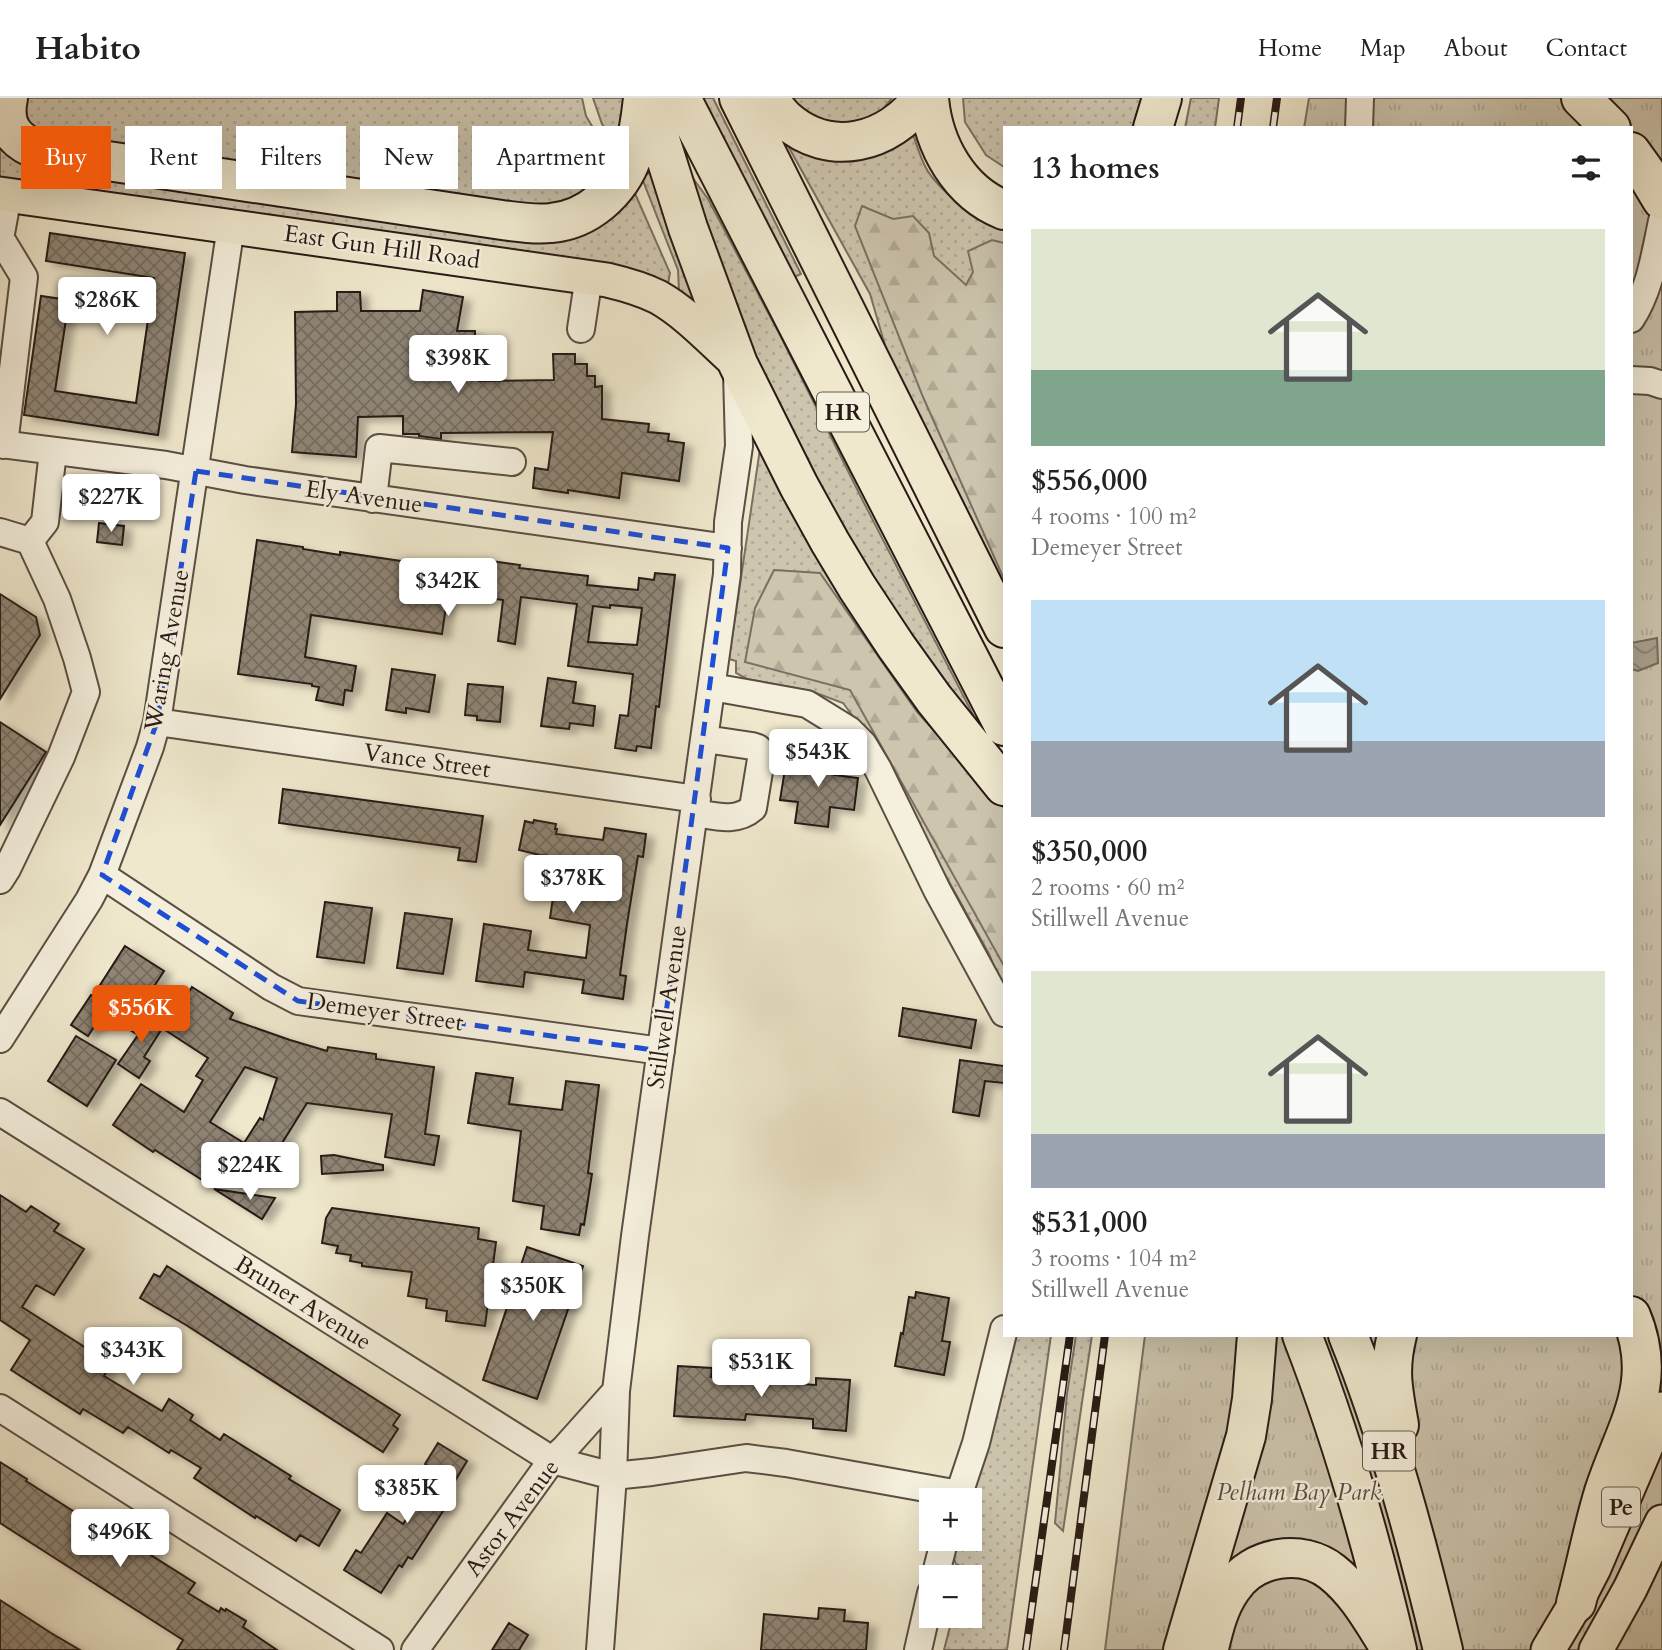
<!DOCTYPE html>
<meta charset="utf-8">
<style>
body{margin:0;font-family:Cardo,serif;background:#f2f2f2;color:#222;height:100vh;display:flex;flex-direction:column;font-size:26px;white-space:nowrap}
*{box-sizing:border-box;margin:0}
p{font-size:23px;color:#767676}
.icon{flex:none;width:38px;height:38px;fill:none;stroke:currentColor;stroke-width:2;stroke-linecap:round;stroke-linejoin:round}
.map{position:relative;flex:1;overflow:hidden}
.drawer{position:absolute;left:1003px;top:28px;width:630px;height:1211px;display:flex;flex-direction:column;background:#fff;border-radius:0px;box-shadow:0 7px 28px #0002}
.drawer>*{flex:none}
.banner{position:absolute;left:21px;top:28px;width:665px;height:63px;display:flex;gap:14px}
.fabs{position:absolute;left:919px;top:1390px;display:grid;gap:14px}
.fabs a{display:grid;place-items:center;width:63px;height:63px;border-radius:0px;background:#fff;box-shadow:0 7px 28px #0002;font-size:35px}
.price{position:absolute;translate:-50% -60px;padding:0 16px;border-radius:7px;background:#fff;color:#222;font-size:23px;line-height:46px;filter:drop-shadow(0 2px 4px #0008)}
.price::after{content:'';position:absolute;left:50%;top:42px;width:21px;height:16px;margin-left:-10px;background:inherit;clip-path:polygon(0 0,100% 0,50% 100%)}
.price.selected{background:#ea580c;color:#fff}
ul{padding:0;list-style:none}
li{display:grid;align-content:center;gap:14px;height:371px;padding:0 28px}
li span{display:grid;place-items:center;height:217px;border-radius:0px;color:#555}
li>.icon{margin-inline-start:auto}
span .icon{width:126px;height:126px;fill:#fffc;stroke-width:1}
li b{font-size:30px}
h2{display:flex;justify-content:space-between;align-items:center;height:84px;padding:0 28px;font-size:30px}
.tag{padding:0 24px;border-radius:0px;background:#fff;box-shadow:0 7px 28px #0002;font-size:24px;line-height:63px}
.tag.selected{background:#ea580c;color:#fff}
header{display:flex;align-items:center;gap:42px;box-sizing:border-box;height:98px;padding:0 35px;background:#fff;border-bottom:2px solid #e0e0e0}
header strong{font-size:33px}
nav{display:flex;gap:38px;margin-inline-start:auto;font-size:24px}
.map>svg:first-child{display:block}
.grass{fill:url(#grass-dots);stroke:#7a7062;stroke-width:2}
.forest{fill:url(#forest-firs);stroke:#7a7062;stroke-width:2}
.park{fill:url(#park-tufts);stroke:#7a7062;stroke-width:2}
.water{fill:url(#water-waves);stroke:#776c5e;stroke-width:2}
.building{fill:url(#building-cross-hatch);stroke:#281a15;stroke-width:2;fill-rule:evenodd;filter:url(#shadow)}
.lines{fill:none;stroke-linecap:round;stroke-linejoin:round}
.minor-casing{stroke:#5a4e43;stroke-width:30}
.major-casing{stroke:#281a15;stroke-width:37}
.highway-casing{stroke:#281a15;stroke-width:42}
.minor{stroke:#f5f0de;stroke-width:26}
.major{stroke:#efe8cd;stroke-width:33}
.highway{stroke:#efe8cd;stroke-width:38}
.rail-casing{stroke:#281a15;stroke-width:8}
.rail{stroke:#f5f0de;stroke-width:5;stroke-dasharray:16;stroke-linecap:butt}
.marked{fill:none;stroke:#1d4ed8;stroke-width:5;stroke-dasharray:14 9;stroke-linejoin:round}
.labels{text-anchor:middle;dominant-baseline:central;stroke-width:5;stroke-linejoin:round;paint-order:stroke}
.shield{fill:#f5f0de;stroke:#665a51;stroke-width:2}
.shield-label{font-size:23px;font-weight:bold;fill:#281a15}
.street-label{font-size:24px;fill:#281a15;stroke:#f5f0de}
.park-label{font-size:24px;font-style:italic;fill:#5a4d43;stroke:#f5f0de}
</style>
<header>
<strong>Habito</strong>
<nav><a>Home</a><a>Map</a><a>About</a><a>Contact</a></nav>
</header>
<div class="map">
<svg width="1662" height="1552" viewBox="0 0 1662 1552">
<defs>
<pattern id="grass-dots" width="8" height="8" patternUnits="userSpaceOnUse" patternTransform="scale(1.75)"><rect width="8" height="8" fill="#cdc5ae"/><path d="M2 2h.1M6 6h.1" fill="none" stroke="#b0a995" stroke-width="1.8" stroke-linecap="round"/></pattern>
<pattern id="forest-firs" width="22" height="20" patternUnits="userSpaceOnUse" patternTransform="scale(1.75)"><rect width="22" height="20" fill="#cdc5ae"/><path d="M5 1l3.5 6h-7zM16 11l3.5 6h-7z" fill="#b0a995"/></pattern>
<pattern id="park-tufts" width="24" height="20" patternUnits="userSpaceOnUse" patternTransform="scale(1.75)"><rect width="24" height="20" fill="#cdc5ae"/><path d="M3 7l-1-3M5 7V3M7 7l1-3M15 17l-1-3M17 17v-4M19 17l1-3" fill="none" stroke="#b0a995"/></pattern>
<pattern id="water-waves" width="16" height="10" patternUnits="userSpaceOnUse" patternTransform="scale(1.75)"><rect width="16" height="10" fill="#aba28e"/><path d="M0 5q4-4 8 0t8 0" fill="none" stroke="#8b8373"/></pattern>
<pattern id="building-cross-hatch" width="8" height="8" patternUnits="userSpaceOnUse" patternTransform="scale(1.75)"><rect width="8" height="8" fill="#8f8575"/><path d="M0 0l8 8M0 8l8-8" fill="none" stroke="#756c5f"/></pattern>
<filter id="shadow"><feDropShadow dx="8" dy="4.5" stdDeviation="3.5" flood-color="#0004"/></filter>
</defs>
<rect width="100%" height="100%" fill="#efe8cd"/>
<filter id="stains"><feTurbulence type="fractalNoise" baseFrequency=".00286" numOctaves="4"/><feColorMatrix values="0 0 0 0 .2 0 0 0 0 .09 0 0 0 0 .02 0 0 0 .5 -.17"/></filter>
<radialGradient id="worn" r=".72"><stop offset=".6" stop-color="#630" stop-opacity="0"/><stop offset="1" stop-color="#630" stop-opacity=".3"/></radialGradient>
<path class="grass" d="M26,0H582L586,18L608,55L610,68L591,91L551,109L470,99L32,34L21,5Z
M593,0H625L618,48L602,26Z
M696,0H713L801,176L790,181Z
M783,0H892L873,23L842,29L807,20Z
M963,0H1142L1132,30H1004V69L986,57L965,24Z
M1191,0H1219L1215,30H1185Z
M912,33C916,45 920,59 926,70C938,92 980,125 1004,132V494L894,278L870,196L787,46L817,57Z
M0,46L565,136L604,126L633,91L670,175L668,186L663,183L619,168L0,81Z
M679,61L708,101L781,239L863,403L999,667L957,620L779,327Z
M652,73L699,197L693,203L679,193L678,172L642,80Z
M761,344L1004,701V893L989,856L870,641L843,605L811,593L747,581L736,575V563L729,561Z
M1013,1237H1051L1007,1552H944L953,1517H970V1479H963L965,1470L956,1466L953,1458L957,1440H970V1402Z
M1076,1237H1092L1063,1433L1055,1425L1067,1296Z"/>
<path class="forest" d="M862,108L893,121L913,118L929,135L934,158L966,187L973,174L968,153L992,142L1004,145V481L923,299L855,128Z
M774,472L820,475L917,614L1004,710V868L850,592L745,564L755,510Z"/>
<path class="park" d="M1309,0H1662V1552H1105L1145,1237H1631V30H1304Z"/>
<path class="water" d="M1657,540L1658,565L1638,573L1631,571V545Z"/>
<path class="building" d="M50,135L185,155L158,337L24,317L41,198L69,202L55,293L136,305L154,180L46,163Z
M423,192L463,199L457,233H475V255H479V283L554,282L553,256H575V266H587V278H595V289L602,288V321L649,326L648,334L669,336L668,343L684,345L679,383L622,375L619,400L568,392V395L533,390L535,370L548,372L553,334L441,335V341L419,338V336H403V318L358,319L356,359L292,354L296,306L295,214L337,213V194H360L361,213H420Z
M99,425L124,428L122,447L97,444Z
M257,442L303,449V451L340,457V454L482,475L484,462L520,467L519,470L588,478L587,487L638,492L639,480L654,482L655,475L675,477L659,609L656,608L651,650L637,648L636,653L615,650L620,617L628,618L633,576L568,568L577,506L521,499L515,546L498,543L503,502L448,494L442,536L311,517L305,559L356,568L352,593L345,592L343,607L316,602L319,589L312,588V586L238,576ZM610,507L642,510L637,547L588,544L593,508L610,510Z
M0,496L36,519L40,537L0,601Z
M392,571L435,577L429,614L406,610V615L386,612Z
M548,580L576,584L573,605L595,608L593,628L570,625L569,631L541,628Z
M468,586L503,589L500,624L477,622V618L465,617Z
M0,624L46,654L0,727Z
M805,652L837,657L834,677L858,680L854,712L830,709L828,729L795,725L798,704L780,702L785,671L802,673Z
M283,691L483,718L476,764L458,762L460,750L279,725Z
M534,722L556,726L555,731H557L556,736L603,742L605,730L646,736L643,759L638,758L627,826L620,877L626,878L623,901L582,895L584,882L525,874L523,889L476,883L484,826L531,833L528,852L586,860L590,827L550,820L554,793L596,799L602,763L540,757L519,752L525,723L533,725Z
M325,804L372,810L364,865L317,859Z
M405,815L452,821L443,876L397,870Z
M125,848L164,873L134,919L110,904L88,938L71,927L91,897L93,898Z
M192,889L233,915L230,921L290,942L327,953L328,949L376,956V961L434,969L425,1036L439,1038L434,1067L385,1059L392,1016L307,1005L269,1066L291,1080L210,1087L155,1052L153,1054L113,1027L141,986L184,1014L203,982L196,978L208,960L165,932ZM245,969L277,980L263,1022L260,1020L244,1045L210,1024Z
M903,910L976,922L971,950L899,938Z
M141,915L163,929L144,959L150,963L139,980L118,966L138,937L130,932Z
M76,938L116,962L87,1008L48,983Z
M960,962L1004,968V985L985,983L979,1018L953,1014Z
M476,975L513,980L509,1006L562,1012L566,983L599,987L588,1075L592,1076L584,1127L581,1126L579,1137L541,1131L544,1108L513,1103L521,1033L468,1025Z
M334,1057L383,1067V1072L322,1076L321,1058Z
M214,1091L275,1100L262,1121Z
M0,1097L26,1114L31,1108L59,1126L54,1133L84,1151L54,1197L36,1187L22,1209L108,1264V1271L104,1278L162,1313L169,1301L193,1317L190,1322L220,1342L224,1336L291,1378L289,1381L340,1412L319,1448L300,1437L296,1443L256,1418L255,1420L194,1380L201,1370L171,1352L169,1355L128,1329L123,1335L83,1311L80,1316L11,1272L30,1242L0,1222Z
M332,1110L479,1130L478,1141L496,1144L485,1228L446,1223L447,1213L426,1210L427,1201L408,1198L412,1174L362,1168V1165L350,1163L351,1157L336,1155L338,1148L322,1145L326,1120Z
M527,1149L583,1168L537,1301L483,1282Z
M167,1168L400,1317L393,1327L398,1331L383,1354L186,1227L140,1200L154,1176L160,1179Z
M916,1194L949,1200L942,1243L950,1244L944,1277L895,1268L901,1235L903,1236L909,1199L915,1200Z
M678,1268L712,1270L711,1279L753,1283L816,1287V1280L850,1282L846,1333L813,1330V1321L746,1316L745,1322L674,1318Z
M438,1345L467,1363L449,1393L454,1396L412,1461L408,1459L402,1469L399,1467L381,1495L344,1472L356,1452L361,1455L387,1415L403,1426L437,1374L425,1366Z
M0,1364L27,1381L26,1383L128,1448L130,1444L195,1485L188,1495L219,1514L221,1510L225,1513L226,1511L246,1523L243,1529L277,1552H177L183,1542L0,1425Z
M0,1502L51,1535L80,1552H0Z
M819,1510L845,1512L844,1523L868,1525L866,1552H761L764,1516L818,1521Z
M509,1525L528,1537L519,1552H492Z"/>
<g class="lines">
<g class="minor-casing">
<path id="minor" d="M1359,30L1360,0
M0,141L8,97
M1,141L24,179L4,347
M1631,221C1650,192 1655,156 1662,123
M581,231L589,178
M1631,282L1650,283L1662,287
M0,346L166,367L245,382L728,450
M373,401L379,350L512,364
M0,434L30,443L57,501L77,560L86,594L61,659L7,771L0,782
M30,443L45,424L53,353
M712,589L807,606L849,632L863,646L878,671L937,792L1004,915
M157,624L697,701
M695,715C715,718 736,725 753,710L762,655L758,650L752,648L705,641
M102,777L271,889L298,903L661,953
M0,941L89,802L102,777L150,649L157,624L231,128
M0,1014L552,1362L613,1378L652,1374L746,1360L786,1365L959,1396
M0,1310L380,1552
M957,1402L976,1345L1004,1231
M935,1479L945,1440
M415,1552L552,1362L565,1350L616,1293
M600,1552L613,1378L616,1293L635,1138L727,476L728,424L739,348L737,275
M918,1552L931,1495"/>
</g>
<g class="major-casing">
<path id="major" d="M0,96L607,182C624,186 642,191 658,199C688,216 712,243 738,266
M1548,1552L1576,1505L1594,1470L1662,1311
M1596,1552L1630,1491L1662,1424"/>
</g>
<g class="highway-casing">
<path id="highway" d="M8,0C2,29 15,44 41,53L502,122C518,124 535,127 551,125C588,122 620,93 632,59C638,40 641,20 643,0
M647,0L688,130L738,266L799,388L830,444L857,489L896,548L934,601L1004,688
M681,0L1004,628
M739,0L1004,530
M768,0C773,7 779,15 785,21C830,61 889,45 922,0
M929,0C933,47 959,94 1004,112
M1581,0L1611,30
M1153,30L1162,0
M1631,54L1644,72L1662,102
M1302,1237C1342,1340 1372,1445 1397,1552
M1348,1237C1389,1339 1417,1445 1443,1552
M1397,1237C1388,1273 1393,1292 1399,1327
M1576,1505C1586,1468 1593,1430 1604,1394C1624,1331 1660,1287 1631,1218
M1209,1550C1214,1529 1219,1508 1232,1490C1253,1458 1302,1450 1332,1474C1355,1492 1370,1518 1385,1542
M1183,1552L1246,1338L1252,1301L1257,1237"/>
</g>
<use href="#minor" class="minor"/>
<use href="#major" class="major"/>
<use href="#highway" class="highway"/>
<g class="rail-casing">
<path id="rail" d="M1237,30L1241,0
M1273,30L1277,0
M1026,1552L1070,1237
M1064,1552L1105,1237"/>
</g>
<use href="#rail" class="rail"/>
</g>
<path class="marked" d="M196,373L728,450L661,953L298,903L102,777L157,624Z"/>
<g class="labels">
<g class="shield">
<rect x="817" y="294.5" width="52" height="39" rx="5"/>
<rect x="1363" y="1333.5" width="52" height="39" rx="5"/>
<rect x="1602" y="1389.5" width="38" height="39" rx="5"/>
</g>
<g class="shield-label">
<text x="843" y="314">HR</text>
<text x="1389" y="1353">HR</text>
<text x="1621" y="1409">Pe</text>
</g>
<g class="street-label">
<text transform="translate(382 149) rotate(8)">East Gun Hill Road</text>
<text transform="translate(364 399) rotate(8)">Ely Avenue</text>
<text transform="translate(167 552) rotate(-80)">Waring Avenue</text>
<text transform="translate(427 663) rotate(8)">Vance Street</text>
<text transform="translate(667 909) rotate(-82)">Stillwell Avenue</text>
<text transform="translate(385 914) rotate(8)">Demeyer Street</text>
<text transform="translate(303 1205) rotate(32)">Bruner Avenue</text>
<text transform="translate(512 1420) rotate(-53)">Astor Avenue</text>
</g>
<g class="park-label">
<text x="1299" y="1394">Pelham Bay Park</text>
</g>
</g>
<rect width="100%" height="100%" filter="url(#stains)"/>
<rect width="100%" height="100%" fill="url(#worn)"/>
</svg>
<div class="fabs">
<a>+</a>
<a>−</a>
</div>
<b class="price" style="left:107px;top:239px">$286K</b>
<b class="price" style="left:458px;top:297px">$398K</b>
<b class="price" style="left:111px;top:436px">$227K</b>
<b class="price" style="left:448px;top:520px">$342K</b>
<b class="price" style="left:818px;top:691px">$543K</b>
<b class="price" style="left:573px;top:817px">$378K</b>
<b class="price selected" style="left:141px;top:947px">$556K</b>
<b class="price" style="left:250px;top:1104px">$224K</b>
<b class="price" style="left:533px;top:1225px">$350K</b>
<b class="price" style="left:133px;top:1289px">$343K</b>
<b class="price" style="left:761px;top:1301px">$531K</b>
<b class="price" style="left:407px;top:1427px">$385K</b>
<b class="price" style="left:120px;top:1471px">$496K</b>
<div class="banner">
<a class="tag selected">Buy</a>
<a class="tag">Rent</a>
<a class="tag">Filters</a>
<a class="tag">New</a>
<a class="tag">Apartment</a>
</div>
<section class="drawer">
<h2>13 homes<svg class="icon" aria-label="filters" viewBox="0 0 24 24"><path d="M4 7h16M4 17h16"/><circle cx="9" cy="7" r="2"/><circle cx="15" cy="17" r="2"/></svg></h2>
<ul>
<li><span style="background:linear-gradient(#dfe7d0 65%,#7fa58c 0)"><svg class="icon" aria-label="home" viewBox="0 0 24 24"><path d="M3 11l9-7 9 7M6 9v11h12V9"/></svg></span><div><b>$556,000</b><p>4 rooms · 100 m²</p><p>Demeyer Street</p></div></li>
<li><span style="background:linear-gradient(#bfe0f5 65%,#9aa5b1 0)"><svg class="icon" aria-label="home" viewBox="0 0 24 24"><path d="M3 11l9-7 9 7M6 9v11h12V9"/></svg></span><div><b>$350,000</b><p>2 rooms · 60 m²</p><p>Stillwell Avenue</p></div></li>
<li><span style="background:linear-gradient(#dfe7d0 75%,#9aa5b1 0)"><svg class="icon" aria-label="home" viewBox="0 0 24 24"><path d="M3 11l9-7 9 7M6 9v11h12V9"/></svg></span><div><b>$531,000</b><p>3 rooms · 104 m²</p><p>Stillwell Avenue</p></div></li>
</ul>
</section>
</div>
